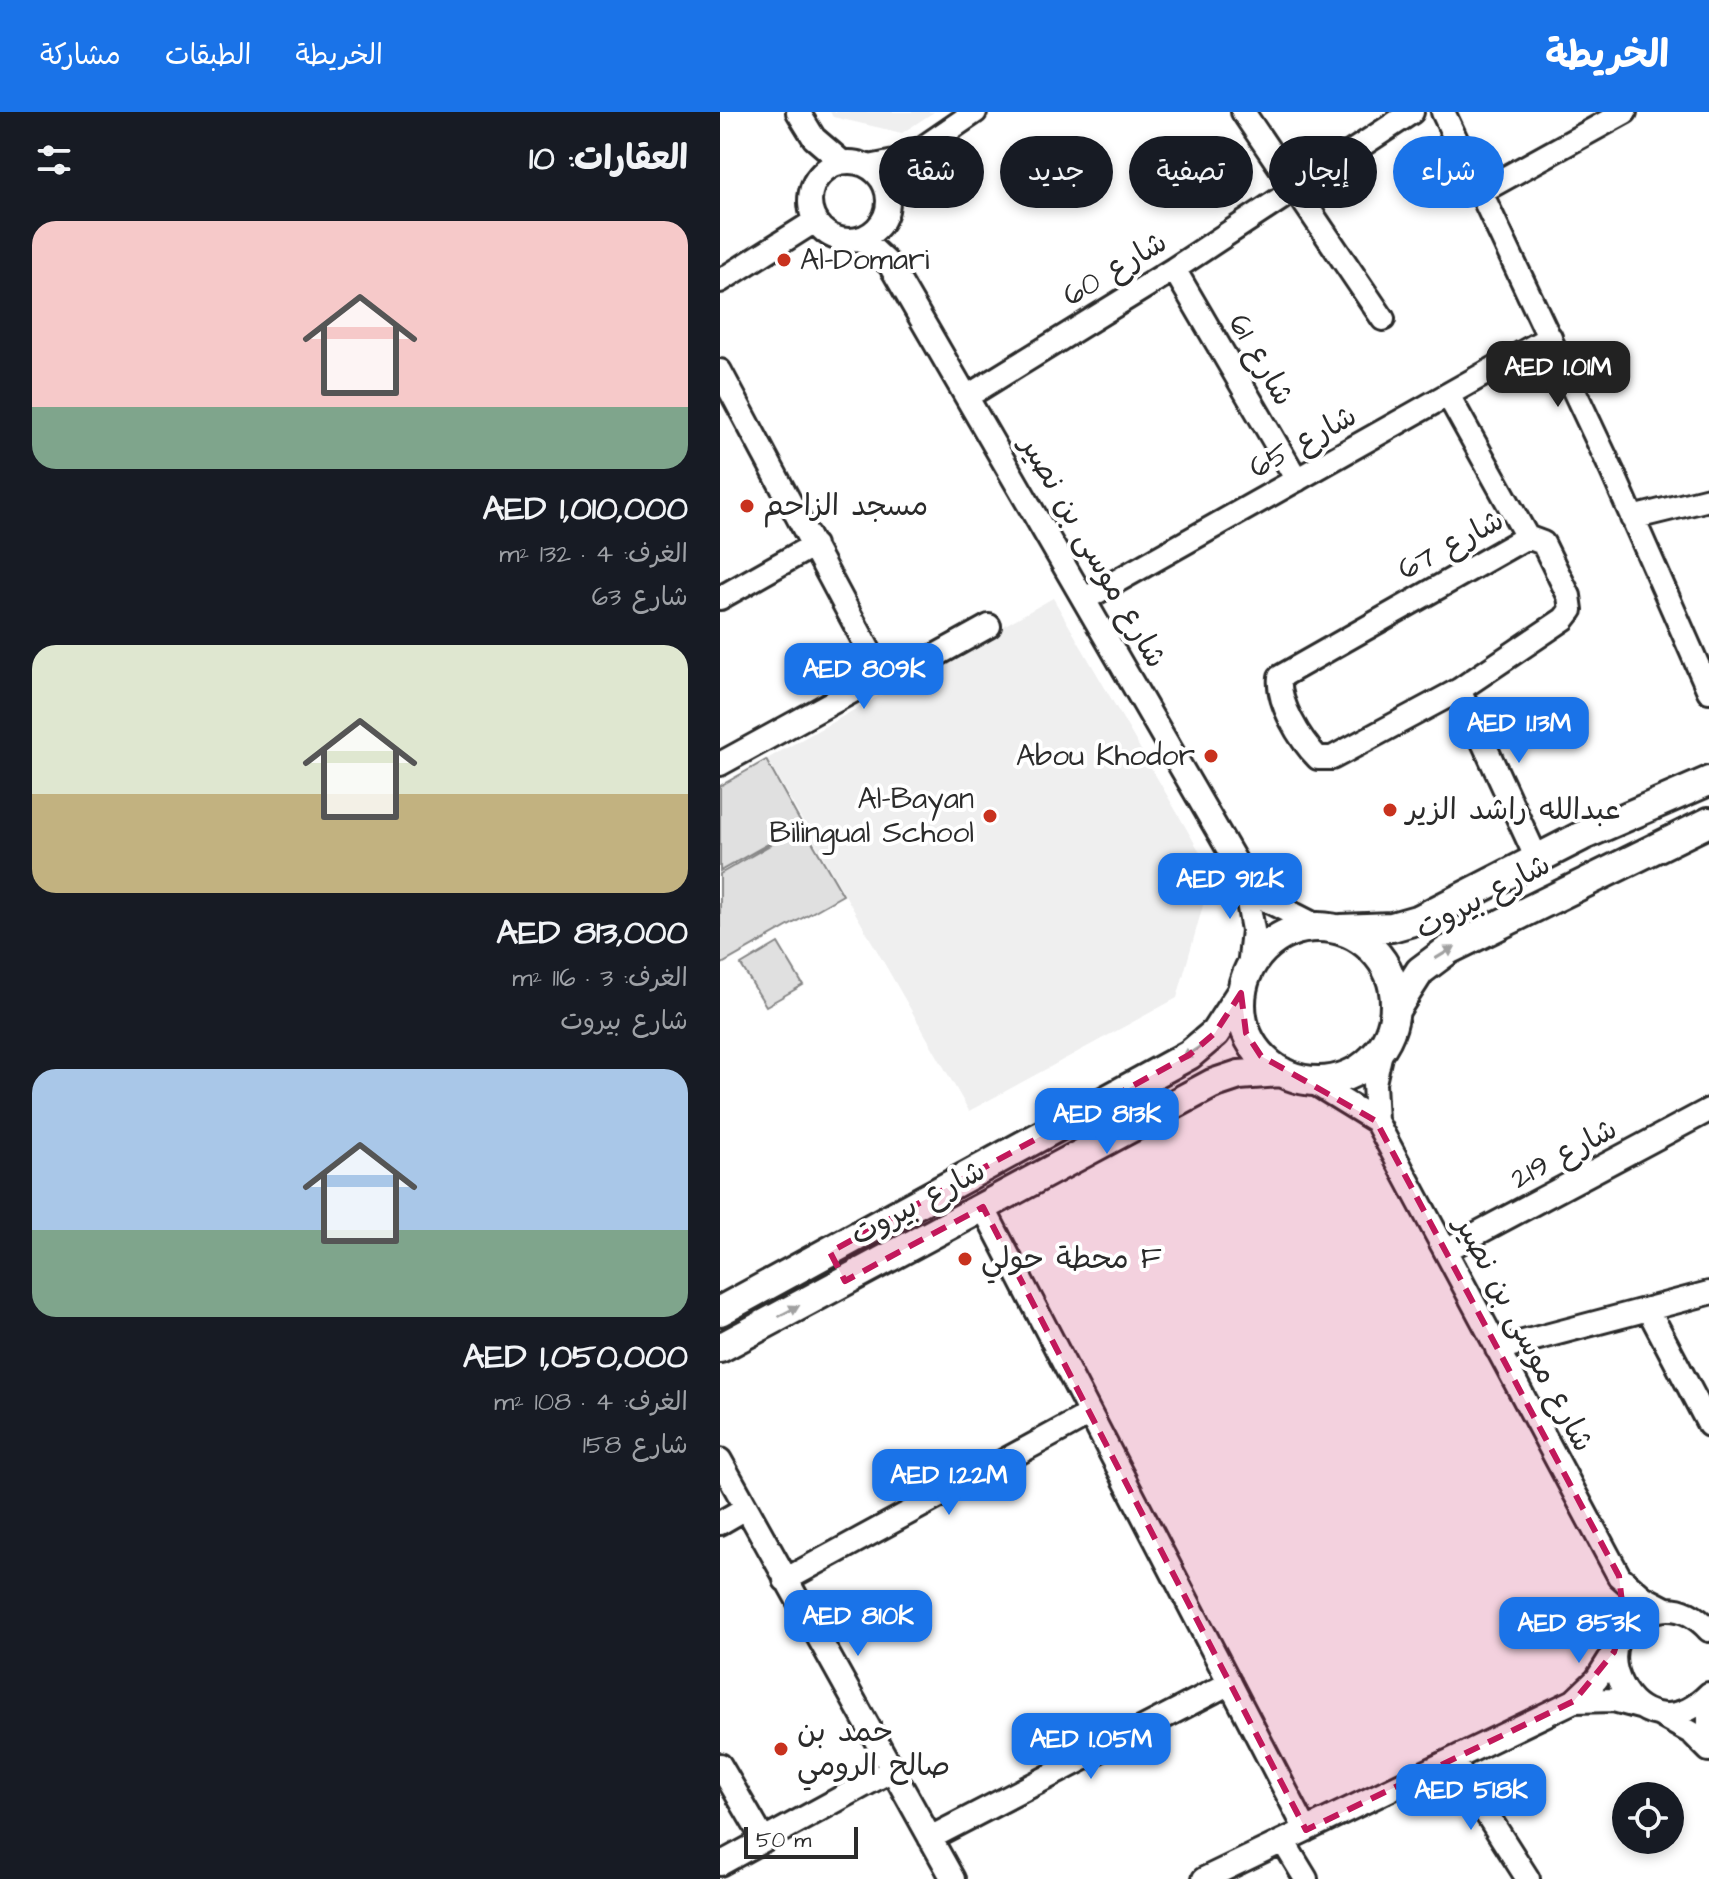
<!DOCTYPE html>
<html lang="ar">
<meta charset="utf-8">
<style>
body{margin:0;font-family:"Architects Daughter","Playpen Sans Arabic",sans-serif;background:#242831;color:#f1f3f6;direction:rtl;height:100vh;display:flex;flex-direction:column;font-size:30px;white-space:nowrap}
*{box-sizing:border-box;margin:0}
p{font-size:26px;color:#9ea1a6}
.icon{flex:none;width:44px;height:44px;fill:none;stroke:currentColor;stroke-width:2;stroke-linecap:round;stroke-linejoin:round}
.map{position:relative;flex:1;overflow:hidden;direction:ltr}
.panel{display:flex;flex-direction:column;background:#171b24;width:720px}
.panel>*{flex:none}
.top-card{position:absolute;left:24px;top:24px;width:760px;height:72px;direction:rtl;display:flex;gap:16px}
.controls{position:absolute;left:892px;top:1670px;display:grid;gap:16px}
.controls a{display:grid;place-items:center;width:72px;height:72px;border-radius:50%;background:#171b24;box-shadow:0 4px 12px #0003;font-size:40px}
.scale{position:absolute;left:24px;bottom:20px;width:114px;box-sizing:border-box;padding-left:8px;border:4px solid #2b2b2b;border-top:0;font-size:22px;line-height:28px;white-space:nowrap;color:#2b2b2b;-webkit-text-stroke:6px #fff;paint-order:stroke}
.price{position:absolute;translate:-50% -68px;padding:0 18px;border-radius:16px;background:#1a73e8;color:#fff;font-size:26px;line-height:52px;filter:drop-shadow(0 2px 4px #0008)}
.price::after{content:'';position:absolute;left:50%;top:48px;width:24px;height:18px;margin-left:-12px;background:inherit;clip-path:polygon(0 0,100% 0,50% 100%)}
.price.current{background:#222;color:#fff}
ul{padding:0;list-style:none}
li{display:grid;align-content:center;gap:16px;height:424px;padding:0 32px}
li span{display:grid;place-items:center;height:248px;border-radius:24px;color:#555}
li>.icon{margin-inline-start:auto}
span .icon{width:144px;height:144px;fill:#fffc;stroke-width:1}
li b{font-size:34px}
h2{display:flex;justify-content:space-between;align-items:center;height:96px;padding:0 32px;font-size:34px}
.pill{padding:0 28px;border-radius:36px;background:#171b24;box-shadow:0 4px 12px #0003;font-size:28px;line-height:72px}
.pill.current{background:#1a73e8;color:#fff}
header{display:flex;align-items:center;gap:48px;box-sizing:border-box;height:112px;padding:0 40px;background:#1a73e8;color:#fff}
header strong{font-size:38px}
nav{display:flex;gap:44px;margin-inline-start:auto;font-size:28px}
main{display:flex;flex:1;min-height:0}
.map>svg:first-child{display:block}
.built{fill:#efefef}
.green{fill:#e0e0e0;stroke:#868686;stroke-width:2}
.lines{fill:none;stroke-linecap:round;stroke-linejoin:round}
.minor-casing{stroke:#2b2b2b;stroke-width:28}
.major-casing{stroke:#2b2b2b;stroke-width:34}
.minor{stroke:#fff;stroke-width:22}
.major{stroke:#fff;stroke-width:28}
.oneway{fill:#a0a0a0}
.marked{fill:#c2185b;fill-opacity:0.2;stroke:#c2185b;stroke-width:6;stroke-dasharray:16 10;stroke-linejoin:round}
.poi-dot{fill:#c8321e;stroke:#fff;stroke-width:3}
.labels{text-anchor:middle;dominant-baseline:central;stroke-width:8;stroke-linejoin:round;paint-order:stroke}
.poi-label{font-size:30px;fill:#2b2b2b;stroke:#fff;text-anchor:start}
.street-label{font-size:30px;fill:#2b2b2b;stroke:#fff}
</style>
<header>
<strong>الخريطة</strong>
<nav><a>الخريطة</a><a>الطبقات</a><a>مشاركة</a></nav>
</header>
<main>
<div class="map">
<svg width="989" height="1767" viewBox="0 0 989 1767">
<rect width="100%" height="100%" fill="#fff"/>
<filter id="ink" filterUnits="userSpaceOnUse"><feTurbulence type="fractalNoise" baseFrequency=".0125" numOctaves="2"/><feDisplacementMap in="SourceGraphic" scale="16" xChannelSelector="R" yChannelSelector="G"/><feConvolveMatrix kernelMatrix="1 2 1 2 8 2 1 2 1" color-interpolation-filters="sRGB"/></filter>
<g filter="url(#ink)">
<path class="built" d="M110,0H214L182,21L113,5Z
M333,486L492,761L457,886L249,999L47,647Z"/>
<path class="green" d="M46,648L82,713L0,759V674Z
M83,714L123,783L0,853V762Z
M58,831L83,873L46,894L21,853Z"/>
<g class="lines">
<g class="minor-casing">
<path id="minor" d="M78,0L94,26L122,50
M523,0L663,207
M723,0L892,359L989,579
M90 89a39 39 0 1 1 78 0a39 39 0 1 1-78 0Z
M149,55L185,48L255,0
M762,79L905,0
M141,126L170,153L521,759L548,789L599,815
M454,157L577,368
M0,169L95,109
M0,259L162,563
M728,283L807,425
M248,284L454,157L692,0
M912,406L989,387
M807,425L823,431L849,484L851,498L844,507L739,578L612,646H598C580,628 557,590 560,565Z
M0,486L94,433
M365,487L830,225
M739,578L817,747
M0,652L162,563L204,550L269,514
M524,768L533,818L529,856
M662,935L654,971L656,1009L899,1464L923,1485L946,1497
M591,969L656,1009
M263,1095L586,1718
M726,1138L989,998
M928,1197L989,1313
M777,1237L989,1181
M0,1348L233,1767
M0,1411L26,1396
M65,1468L370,1302
M989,1518C976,1504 959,1494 939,1498C846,1515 916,1655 989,1582
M854,1589L893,1588L919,1595
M940,1603L972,1621L989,1638
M989,1637V1594
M733,1649L808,1767
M0,1653L43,1727
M210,1726L510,1571
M563,1729L586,1767
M0,1752L172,1658
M484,1767L854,1589L877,1567L894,1540"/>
</g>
<g class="major-casing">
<path id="major" d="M521 892a77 77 0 1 1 154 0a77 77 0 1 1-154 0Z
M621,817L672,815L700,807L862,724L989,669
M675,898L700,859L728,838L989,710
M0,1199L469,943L495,921L521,881
M0,1236L492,972L519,963L562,960"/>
</g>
<use href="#minor" class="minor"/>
<use href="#major" class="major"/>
</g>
<defs><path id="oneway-solid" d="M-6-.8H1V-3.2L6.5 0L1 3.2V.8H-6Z" transform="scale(2)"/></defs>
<g class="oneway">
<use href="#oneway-solid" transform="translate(725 841) rotate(-31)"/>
<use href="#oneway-solid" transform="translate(472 940) rotate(147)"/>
<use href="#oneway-solid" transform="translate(69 1199) rotate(-28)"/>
</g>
</g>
<path class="marked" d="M521,881L526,921L541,944L656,1009L899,1464L904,1509L894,1540L854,1589L586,1718L263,1095L125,1169L110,1140L469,943L495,921Z"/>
<g class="poi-dot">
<circle cx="64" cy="148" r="8"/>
<circle cx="27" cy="394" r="8"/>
<circle cx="491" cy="644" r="8"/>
<circle cx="670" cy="698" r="8"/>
<circle cx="270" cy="704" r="8"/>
<circle cx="245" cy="1147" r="8"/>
<circle cx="61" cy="1637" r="8"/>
</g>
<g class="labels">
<g class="poi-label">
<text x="80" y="148">Al-Domari</text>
<text x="43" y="394">مسجد الزاحم</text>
<text x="475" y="644" text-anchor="end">Abou Khodor</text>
<text x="254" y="687" text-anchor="end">Al-Bayan<tspan x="254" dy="34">Bilingual School</tspan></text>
<text x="686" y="698">عبدالله راشد الزير</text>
<text x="261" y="1147">محطة حولي F</text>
<text x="77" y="1620">حمد بن<tspan x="77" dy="34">صالح الرومي</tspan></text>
</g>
<g class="street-label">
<text transform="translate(395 157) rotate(-31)">شارع 60</text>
<text transform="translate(541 248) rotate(60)">شارع 61</text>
<text transform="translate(583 330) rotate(-29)">شارع 65</text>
<text transform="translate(731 433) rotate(-28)">شارع 67</text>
<text transform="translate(373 440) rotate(60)">شارع موسى بن نصير</text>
<text transform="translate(763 785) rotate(-28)">شارع بيروت</text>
<text transform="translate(844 1042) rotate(-28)">شارع 219</text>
<text transform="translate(198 1091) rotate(-28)">شارع بيروت</text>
<text transform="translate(804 1222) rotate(62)">شارع موسى بن نصير</text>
</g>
</g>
</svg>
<div class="controls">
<a><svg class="icon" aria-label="locate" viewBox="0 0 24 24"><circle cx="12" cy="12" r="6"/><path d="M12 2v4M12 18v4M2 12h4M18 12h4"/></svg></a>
</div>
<div class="scale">50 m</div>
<b class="price current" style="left:838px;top:297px">AED 1.01M</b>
<b class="price" style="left:144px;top:599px">AED 809K</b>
<b class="price" style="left:799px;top:653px">AED 1.13M</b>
<b class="price" style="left:510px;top:809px">AED 912K</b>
<b class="price" style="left:387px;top:1044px">AED 813K</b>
<b class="price" style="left:229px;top:1405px">AED 1.22M</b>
<b class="price" style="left:138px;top:1546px">AED 810K</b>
<b class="price" style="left:859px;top:1553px">AED 853K</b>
<b class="price" style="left:371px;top:1669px">AED 1.05M</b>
<b class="price" style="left:751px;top:1720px">AED 518K</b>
<div class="top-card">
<a class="pill current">شراء</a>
<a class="pill">إيجار</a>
<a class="pill">تصفية</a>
<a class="pill">جديد</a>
<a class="pill">شقة</a>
</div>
</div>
<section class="panel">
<h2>العقارات: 10<svg class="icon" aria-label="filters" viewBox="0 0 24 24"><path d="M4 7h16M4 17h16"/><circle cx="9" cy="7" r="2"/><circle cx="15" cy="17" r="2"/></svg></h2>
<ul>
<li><span style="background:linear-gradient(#f6c9c9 75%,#7fa58c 0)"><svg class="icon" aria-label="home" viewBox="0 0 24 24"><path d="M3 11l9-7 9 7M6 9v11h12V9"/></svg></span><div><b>AED 1,010,000</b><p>الغرف: 4 · 132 m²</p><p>شارع 63</p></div></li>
<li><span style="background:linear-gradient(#dfe7d0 60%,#c2b280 0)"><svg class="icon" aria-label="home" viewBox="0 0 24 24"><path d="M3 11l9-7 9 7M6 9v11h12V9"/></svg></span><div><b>AED 813,000</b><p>الغرف: 3 · 116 m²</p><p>شارع بيروت</p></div></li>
<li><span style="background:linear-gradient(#a9c7e8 65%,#7fa58c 0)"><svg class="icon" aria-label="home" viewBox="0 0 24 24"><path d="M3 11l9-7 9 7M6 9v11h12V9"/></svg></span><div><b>AED 1,050,000</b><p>الغرف: 4 · 108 m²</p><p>شارع 158</p></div></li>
</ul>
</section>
</main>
